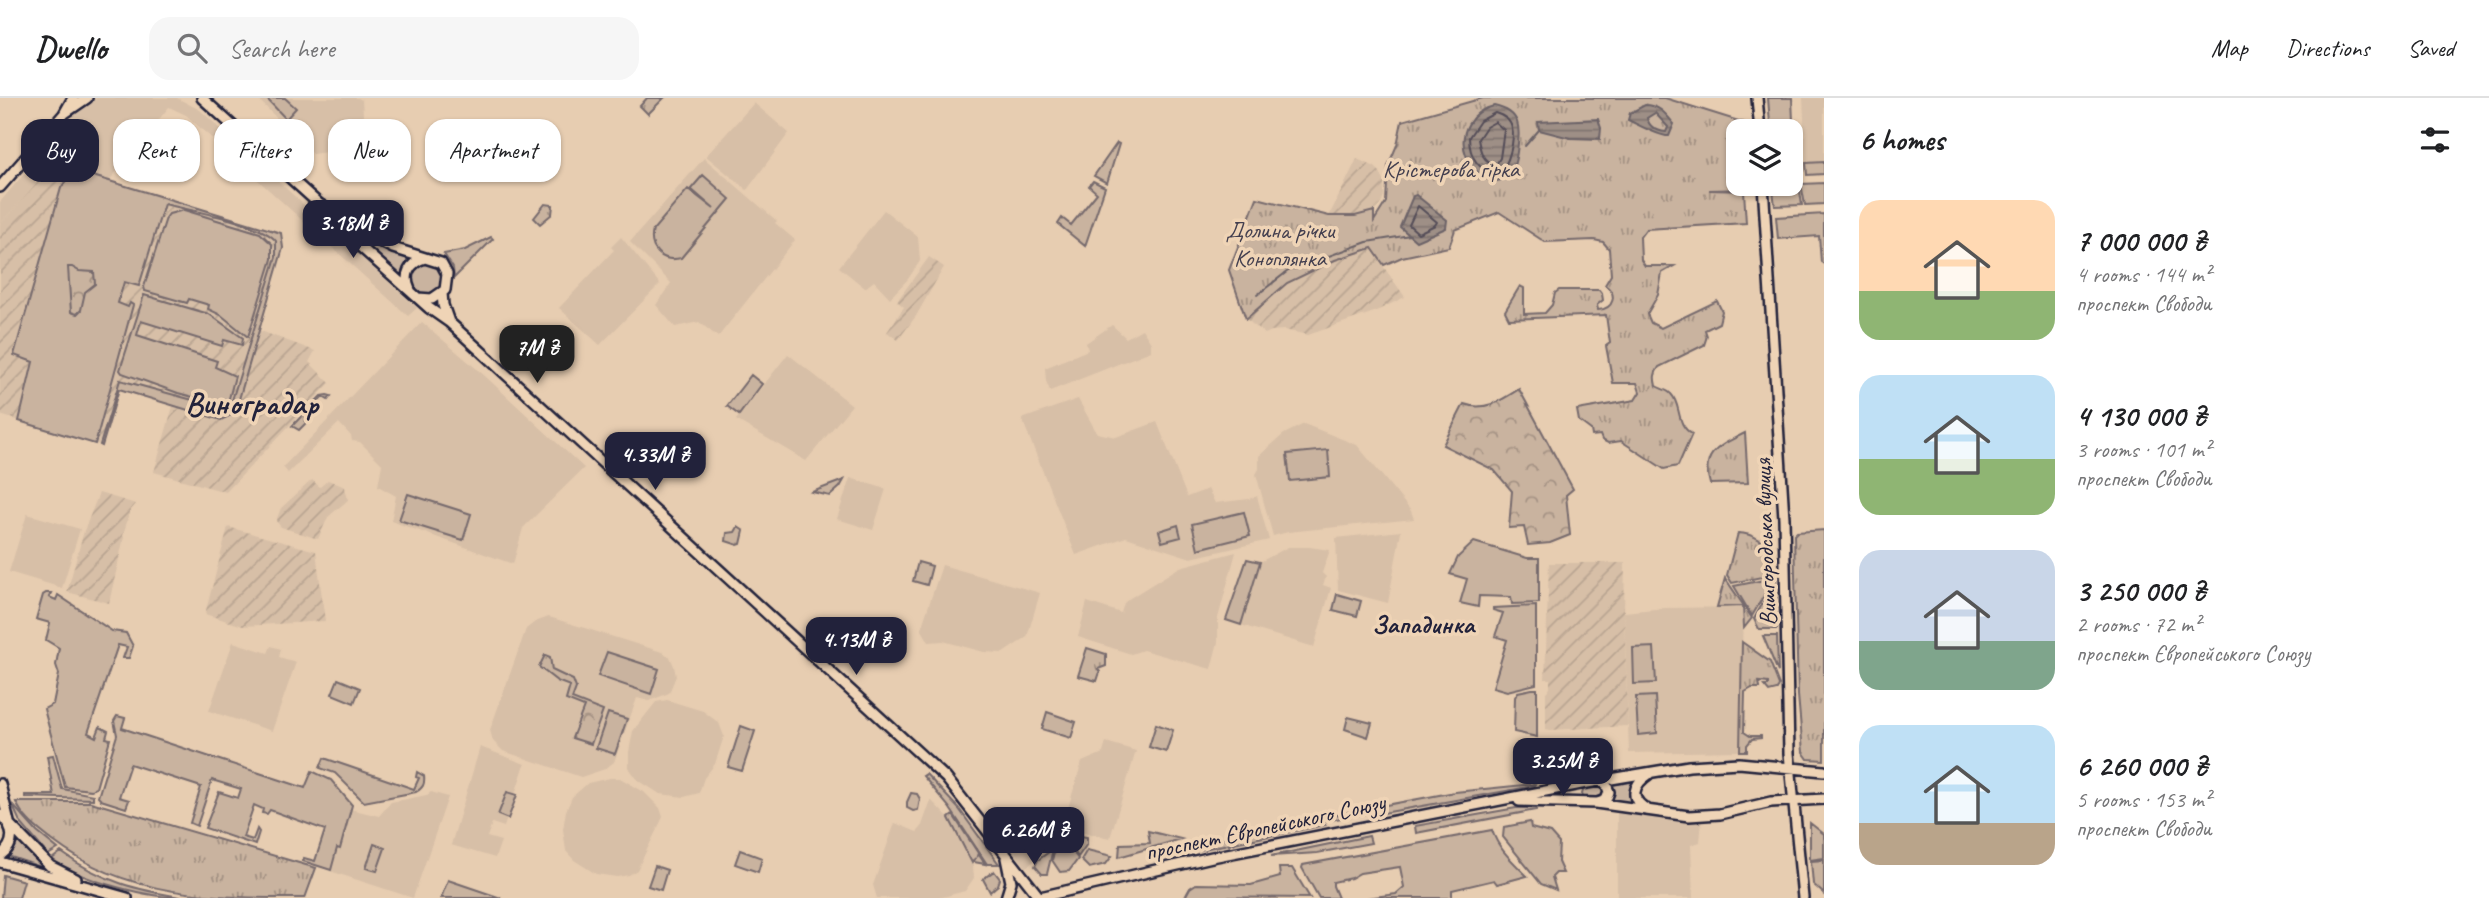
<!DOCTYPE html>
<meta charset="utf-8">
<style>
body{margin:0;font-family:Caveat,sans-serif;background:#f6f6f6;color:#202124;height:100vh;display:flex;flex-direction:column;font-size:26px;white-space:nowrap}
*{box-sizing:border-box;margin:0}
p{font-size:23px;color:#757577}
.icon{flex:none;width:38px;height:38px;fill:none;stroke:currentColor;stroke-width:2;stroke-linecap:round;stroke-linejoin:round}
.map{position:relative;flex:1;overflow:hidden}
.sheet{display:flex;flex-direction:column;background:#fff;width:665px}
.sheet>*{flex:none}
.hud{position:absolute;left:21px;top:21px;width:665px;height:63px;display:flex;gap:14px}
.tools{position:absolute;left:1726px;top:21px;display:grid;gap:14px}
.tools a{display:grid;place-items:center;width:77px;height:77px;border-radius:14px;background:#fff;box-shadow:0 2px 5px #0004;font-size:35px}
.price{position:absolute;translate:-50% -60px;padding:0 16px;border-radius:14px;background:#22223b;color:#fff;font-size:23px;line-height:46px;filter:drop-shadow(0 2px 4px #0008)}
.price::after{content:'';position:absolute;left:50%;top:42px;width:21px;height:16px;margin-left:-10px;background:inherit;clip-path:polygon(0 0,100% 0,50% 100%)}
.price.on{background:#222;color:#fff}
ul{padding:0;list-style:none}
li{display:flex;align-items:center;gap:21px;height:175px;padding:0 35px}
li span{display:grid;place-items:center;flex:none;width:196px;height:140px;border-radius:21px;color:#555}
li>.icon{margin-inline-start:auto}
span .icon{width:84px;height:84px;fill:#fffc;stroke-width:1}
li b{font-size:30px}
h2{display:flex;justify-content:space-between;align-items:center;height:84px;padding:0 35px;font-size:30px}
.tag{padding:0 24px;border-radius:21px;background:#fff;box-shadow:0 2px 5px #0004;font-size:24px;line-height:63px}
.tag.on{background:#22223b;color:#fff}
header{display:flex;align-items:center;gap:42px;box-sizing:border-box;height:98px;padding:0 35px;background:#fff;border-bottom:2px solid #e0e0e0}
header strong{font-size:33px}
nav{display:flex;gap:38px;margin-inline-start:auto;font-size:24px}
.search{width:490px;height:63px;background:#f6f6f6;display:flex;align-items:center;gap:18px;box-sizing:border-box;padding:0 24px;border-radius:21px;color:#757577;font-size:26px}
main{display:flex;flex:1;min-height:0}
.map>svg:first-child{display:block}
.built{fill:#d7bfa7}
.industrial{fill:url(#industrial-furrows)}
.grass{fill:#c9b39f;stroke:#766a6d;stroke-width:2}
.forest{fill:url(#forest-crowns);stroke:#766a6d;stroke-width:2}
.park{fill:url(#park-tufts);stroke:#766a6d;stroke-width:2}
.water{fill:url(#water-rules);stroke:#6c6368;stroke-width:2;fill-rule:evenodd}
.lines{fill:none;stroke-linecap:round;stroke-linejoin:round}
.shore{stroke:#544e59;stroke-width:2}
.stream{stroke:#6c6368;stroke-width:2}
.secondary-casing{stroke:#22223b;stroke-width:14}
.secondary{stroke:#efd4b6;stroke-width:9}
.labels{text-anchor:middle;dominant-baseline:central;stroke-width:7;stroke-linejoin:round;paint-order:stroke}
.park-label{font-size:24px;fill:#433f4f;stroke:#efd4b6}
.street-label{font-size:24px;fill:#22223b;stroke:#efd4b6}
.neighbourhood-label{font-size:26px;font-weight:bold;fill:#22223b;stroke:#efd4b6}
.district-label{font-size:32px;font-weight:bold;fill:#22223b;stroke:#efd4b6}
</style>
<header>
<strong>Dwello</strong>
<div class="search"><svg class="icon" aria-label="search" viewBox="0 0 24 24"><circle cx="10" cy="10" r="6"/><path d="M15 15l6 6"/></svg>Search here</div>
<nav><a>Map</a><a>Directions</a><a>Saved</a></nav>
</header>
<main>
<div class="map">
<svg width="1824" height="800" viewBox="0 0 1824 800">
<defs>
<pattern id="industrial-furrows" width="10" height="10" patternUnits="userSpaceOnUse" patternTransform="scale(1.75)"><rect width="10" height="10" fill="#d7bfa7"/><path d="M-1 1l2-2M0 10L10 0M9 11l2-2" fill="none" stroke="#b8a491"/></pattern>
<pattern id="forest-crowns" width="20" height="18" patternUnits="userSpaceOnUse" patternTransform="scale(1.75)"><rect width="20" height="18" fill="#c9b39f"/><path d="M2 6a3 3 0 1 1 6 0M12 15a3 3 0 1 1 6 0" fill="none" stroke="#a39183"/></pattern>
<pattern id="park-tufts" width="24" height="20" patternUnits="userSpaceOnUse" patternTransform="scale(1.75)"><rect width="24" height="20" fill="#c9b39f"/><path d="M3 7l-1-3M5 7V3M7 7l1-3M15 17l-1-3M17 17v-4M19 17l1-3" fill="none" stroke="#a39183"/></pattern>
<pattern id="water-rules" width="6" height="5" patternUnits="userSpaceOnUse" patternTransform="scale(1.75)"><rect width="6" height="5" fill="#9e8f86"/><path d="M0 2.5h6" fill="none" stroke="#80746f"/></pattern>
</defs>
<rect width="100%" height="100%" fill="#e7cdb1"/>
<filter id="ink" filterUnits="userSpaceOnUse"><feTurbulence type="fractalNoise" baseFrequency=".0143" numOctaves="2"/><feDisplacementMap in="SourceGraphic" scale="14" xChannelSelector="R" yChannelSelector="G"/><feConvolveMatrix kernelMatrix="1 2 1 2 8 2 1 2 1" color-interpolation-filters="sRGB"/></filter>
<g filter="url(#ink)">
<path class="built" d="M96,0H177L200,12L417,210L408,218L186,17L169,9L109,83L73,72L61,59L0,126V104L80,10Z
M257,0H358L362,2L365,45L357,50L312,56Z
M1803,0H1824V64L1806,65Z
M754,5L789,35L747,92L706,58Z
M704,60L777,123L775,125L795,142L718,239L699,224L675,229L656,207L671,185L630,144Z
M884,112L918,139L920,163L908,181L890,200L874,183L865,190L839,169Z
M621,139L660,186L600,247L559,210L614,152L611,149Z
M422,224L485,278L584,370L523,430L513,466L391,423L396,398L378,388L382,366L360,344L352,343L351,338L339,325L288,375L283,369Z
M1112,227L1126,240L1142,231L1151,245V253L1050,293L1046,283L1045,270L1088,252L1086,245Z
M788,256L852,307L806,363L736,322Z
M1078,301L1097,335L1116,339L1157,324L1187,399L1208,391L1215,405L1249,401L1257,398L1269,442L1191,460L1126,439L1076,457L1022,321Z
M1304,326L1357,347L1411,413L1414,421L1288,434L1273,438L1256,376L1259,371V358L1284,336Z
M850,380L886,391L873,432L837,421Z
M27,416L80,431L62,490L9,474Z
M1401,433L1388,505L1338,492L1336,440Z
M1288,449H1309L1330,452L1322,475L1326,479L1323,487L1331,490L1314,549L1241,527L1260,464Z
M1236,454L1218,520V544L1211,571L1143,552L1131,556L1078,539L1087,504L1121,515L1124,505L1130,500L1180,469Z
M942,467L1040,495L1027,539L1003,555L984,554L943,543L929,544L922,532L923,525Z
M1743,509L1740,653L1629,655L1624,514L1665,510Z
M549,519L662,554L670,559L674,568L676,578L669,595L649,603L637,600L614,664L605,671L581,679L503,653L493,643L490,632L526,531L535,524Z
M233,544L268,555L271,548L281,551L279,559L296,564L272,633L209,613Z
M667,602L703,613L719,625L724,638L715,666L704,680L699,695L684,699L660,696L638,682L629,670V654L633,633L656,604Z
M1106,644L1136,653L1110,740L1062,730L1058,746L1026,769L984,715L993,708L999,710L1021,738L1034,729L1038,734L1068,710L1082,664L1103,655Z
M480,649L525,666L504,729L492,725L487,739L501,743L495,760L451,747Z
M610,680H620L644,694L660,710L663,719L637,772L629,777L617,779L596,776L574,762L566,753L563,731L566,713L572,699L588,685Z
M431,694L448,699L413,800L330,773L350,711L379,718L391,704L427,697Z
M931,702L952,724L973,768L974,780L965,793L939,800H877L873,787L895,725L917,734L921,730Z
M1617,712L1682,721L1702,722L1700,744L1691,747L1693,800H1617Z"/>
<path class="industrial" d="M61,59L73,72L281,135L283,150L258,232L315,253L309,264L330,285L226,394L154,374L173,308L119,291L102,348L0,317V126Z
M1357,61L1375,69L1380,74L1384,83V98L1380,107L1374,113L1355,118H1329Z
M1371,151L1405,199L1374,214L1308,237L1284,232L1271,233L1265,236L1246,221L1287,185L1335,162Z
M929,159L944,169L916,218L898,242L887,234L904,209L897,203Z
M312,382L320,389L328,382L345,389L348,402L328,419L318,441L281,429L276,423L281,410Z
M99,395L136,406L130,413L123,438L124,439L109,505L67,494L84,433Z
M228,429L316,453L325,523L243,528L205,516Z
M1549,465H1625L1624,514L1628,628L1550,632L1546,631V594L1550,590V581H1545Z"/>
<path class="grass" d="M266,0H285L296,10L286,21Z
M1768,0H1792L1793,23L1770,25Z
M285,30L305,49L299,55L279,36Z
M1790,36H1794L1796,76H1790Z
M1117,45L1119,46L1107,85L1094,78Z
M1824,64V76L1807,77L1806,65Z
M73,72L281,135L283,150L235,315L221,322L119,291L102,348L100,347L120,282L229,312L276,159V143C261,124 189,112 164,106L139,188L124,184L118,205L128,209L130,205L133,207L95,346L19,323L33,264L14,257L61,90Z
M703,77L730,101L681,160C662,165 648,151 653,132L688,91L714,111L691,91Z
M1093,83L1105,89L1085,148L1058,126L1062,120L1071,127L1097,95L1089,88Z
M1824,85V106L1805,107L1801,86Z
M1799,87L1802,107L1775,108L1773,92L1775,88Z
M184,112L260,135L272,146V161L248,239L221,217L208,211L209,207L189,201L187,205L145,193L144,189L166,120L169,116Z
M1824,116V166L1821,164L1819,138L1778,141L1776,119Z
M491,139L493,141L454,180L453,170L444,156L465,152Z
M359,140L385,152L414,159L406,167L403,182L358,143Z
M411 180a16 16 0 1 1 32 0a16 16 0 1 1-32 0Z
M144,197L209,216L243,240L242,247L224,242L222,248L141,223L137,237L217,263L215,269L235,278L227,308L178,295L122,275L120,272Z
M751,277L762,286L739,317L727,308Z
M327,297L331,298L328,302L323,299L305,318L306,325L299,332L292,328L321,298Z
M1328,352L1330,379L1290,383L1287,356Z
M844,382L840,389L830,398L812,394Z
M408,396L471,416L463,442L399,422Z
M1244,414L1250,438L1198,451L1192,426Z
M1178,427L1181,439L1162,444L1159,433Z
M1474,444L1527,460H1539V505L1512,506L1511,499L1479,498L1478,509L1460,505L1467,481L1450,476L1458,459Z
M1247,461L1260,464L1241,527L1226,522Z
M918,464L932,468L927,487L913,483Z
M46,495H51L49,499L56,502L58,497L112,533L126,535L133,548L129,560H123L127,549L118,547L88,635L96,639L100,629L108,633L106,640L110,641L96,690L91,692L65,689L44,611L53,606L59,576L56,567L59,550L46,542L50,525L36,521L43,497Z
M1337,496L1361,503L1357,518L1333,512Z
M1536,508V586L1507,593L1493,589L1507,542L1495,538L1503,515L1493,512V510Z
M1763,538H1777L1778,574Z
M1654,549L1656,585L1634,586L1633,550Z
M607,554L659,571L651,596L598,578Z
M338,581L360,590L354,605L332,596Z
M1532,591H1537V639L1514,634L1515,599L1518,594Z
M1655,598L1657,635L1638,637L1636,599Z
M1047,614L1076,624L1071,640L1042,631Z
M608,615L627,621L615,656L596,650Z
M117,618L125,620L122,630L305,690L312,673L331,682L352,707L340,751L337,750L331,772L303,763L304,760L315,763L325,732L270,712L267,716L262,715L263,711L254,707L243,739L253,742L257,731L259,734L255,747L205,730L219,694L238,700L241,691L212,682L197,728L190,725L201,689L130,666L119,699L129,702L126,710L101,702L98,699L117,637L114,623Z
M1348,619L1372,625L1368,639L1345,631Z
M741,628L755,633L742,673L728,669Z
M53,657L62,691L93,697V701L25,699V697H54L47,658Z
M324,660L414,691L419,680L416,679L417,674L424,678C425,686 423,690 416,694L364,704L335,675L320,670Z
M926,676L959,711L999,766H987L949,709L923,678Z
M1634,683L1631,697L1636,708L1610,704L1614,695L1610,687Z
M1535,686L1534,688L1372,717L1370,710L1455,694Z
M1600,688L1604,689V701L1583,699L1582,696L1584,690Z
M507,694L517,697L508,721L498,717Z
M12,706L37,734L58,751L48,757L20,724Z
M1516,710H1536V712L1416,735L1415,728Z
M1366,711L1367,715L1326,723L1320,720Z
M953,717L978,755L977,758L979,757L985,766L974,764L975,760L972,765L949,720Z
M1317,721L1325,727L1183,755L1182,753L1224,740Z
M1530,724L1531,730L1550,735L1559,745L1558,764L1563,775H1556L1552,779L1556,792L1541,786L1503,739L1504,729Z
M1810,725L1824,736V760L1810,762Z
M1492,732C1498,751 1513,764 1527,778L1497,786L1494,782L1452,792V800H1367L1396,796L1404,789L1400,769L1360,775L1351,780L1333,784V788L1338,800H1319L1302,770L1303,767Z
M1148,733L1181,741L1119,759L1120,746L1150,745Z
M1062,735L1087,739V746L1078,759Z
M1060,736L1078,761L1069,773L1060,774L1052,762Z
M1369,738L1371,745L1317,755L1271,758Z
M17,742L44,770L8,758Z
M374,746L385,750L377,773L366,770Z
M1053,751L1047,776H1042L1035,768L1038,762Z
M740,752L762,760L758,774L735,766Z
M1087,752L1112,758L1106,766L1089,770L1081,762Z
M61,754C102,784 137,792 186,800C150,800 80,783 52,761Z
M1824,762V796L1813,786L1811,763Z
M655,768L667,772L661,792L648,788Z
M1279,770H1292L1310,800L1185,799L1190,790L1196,786L1251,787L1280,779Z
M994,773L1000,781L998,787L990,794L983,781Z
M3,777L24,783L19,800H1Z
M448,782L501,800H441Z"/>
<path class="forest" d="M68,169H72L79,173L94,174L95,186L85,194L81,212L77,216L71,214Z
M1519,291L1573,391L1566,397L1570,437L1550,445L1528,447L1524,429L1509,430L1512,393L1494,372L1443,347L1464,306C1485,314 1502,302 1519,291Z
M545,557L550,559L552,572L573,582L576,590L572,601L603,613L591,646L572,640L584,609L566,602L570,588L557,583L539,569Z"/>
<path class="park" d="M647,0H664L648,16L640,8Z
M1483,0H1665L1745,25V33H1738V86H1747L1748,91L1709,92L1744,93L1746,125L1646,131L1640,139L1641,162L1645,168H1674L1662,175L1658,197L1647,216L1651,225L1661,230L1717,203L1722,213L1719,225L1705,232L1707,238L1704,247L1659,269C1654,276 1654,280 1656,288C1661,291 1668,292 1671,296C1682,307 1675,326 1692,336L1678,368L1664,371L1621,343L1608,345L1602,342L1600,337L1592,338L1591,332L1579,323L1577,312L1635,302L1640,294L1637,285H1613L1606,248L1610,245L1606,217L1509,221L1505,213L1520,188L1524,190V216L1545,215L1552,207L1555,195L1559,192H1599L1602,196L1603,202L1597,207L1598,212C1614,211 1618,196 1605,187L1611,177L1609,151L1603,144L1594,142L1545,144L1499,114L1455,132L1449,149L1402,159L1384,167L1372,150L1335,162L1287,185L1246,221L1229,172L1257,100L1329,118H1355L1374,113V123L1386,104L1388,68L1397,47L1402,23Z
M545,106L553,107L552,116L540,126L534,120Z
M1745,335L1748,385L1710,386C1700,354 1720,348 1745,335Z
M738,429L744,433L741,446L738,447L726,443L727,435L735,434Z
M1824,432V662L1808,661L1803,654L1798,597L1794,437L1797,434Z
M1738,435C1751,435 1771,445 1773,460C1774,465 1773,472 1772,477L1732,485L1727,477Z
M1725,480L1752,520L1744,530L1743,508L1717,509Z
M1774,480L1752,518L1734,488Z
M1776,481L1777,531H1759L1754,521Z
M1742,544L1770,564L1779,587L1777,592L1769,594L1764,588H1768V585L1759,584L1760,590H1752L1745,594L1744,634L1750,638H1761V640L1752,641L1747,647V653H1740Z
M1087,550L1106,556V568L1098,571L1100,574L1097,583L1078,578Z
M1156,626L1173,632L1166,654L1149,649Z
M911,695L917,696L920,701L918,712L913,713L907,710V704Z
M16,704H91L316,770L305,800C213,800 128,800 53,743C39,732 23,721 16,704Z"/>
<path class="water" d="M1645,7C1659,7 1665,15 1674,26L1669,38C1660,39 1637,26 1628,22L1630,15ZM1655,15L1668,29L1666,34C1657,33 1649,29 1647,20Z
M1494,8C1522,14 1520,30 1517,54C1516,61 1515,68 1511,74C1495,95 1472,74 1466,57C1458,35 1471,13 1494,8Z
M1598,21L1601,30L1600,41L1570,40L1539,32L1538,24Z
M1416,97L1447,122L1446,130L1416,143L1400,129L1413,98Z"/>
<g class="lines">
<path class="shore" d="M1495,15C1502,17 1510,21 1512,30C1515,41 1509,68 1499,74C1479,76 1469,58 1469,39L1480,23Z
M1495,24L1504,32L1500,60L1497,65C1483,67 1480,52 1478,41L1486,29Z
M1418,108L1437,124L1435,127L1418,135L1409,127Z"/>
<path class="stream" d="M1525,48L1539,32
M1257,197L1288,173L1367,144L1410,137"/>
<g class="secondary-casing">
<path id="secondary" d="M202,0L319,106L369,138L393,150L441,165L447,176L445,192L432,201L418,200
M1757,0L1760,33
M65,15L87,0
M1763,86L1784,420L1789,655L1803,800
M0,89L64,16L73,0
M319,106L336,127L429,210L449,224L946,680L1040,800
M410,192C403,177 409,165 425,160
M442,195L443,207L449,224
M0,686L9,724
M1519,703L1596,705L1689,718L1720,716L1771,704L1824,701
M1598,705L1606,702L1609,694L1606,686L1600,683
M1648,712C1628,701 1633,687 1649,676
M0,717C15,729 16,746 0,758
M10,727L50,768L76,781
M0,764L127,800
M1006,800L1011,784L1006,760
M1036,800L1212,759L1581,686L1689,668L1739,665L1824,673"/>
</g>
<use href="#secondary" class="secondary"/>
</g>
</g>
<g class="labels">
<g class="park-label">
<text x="1451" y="71">Крістерова гірка</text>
<text x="1280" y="132">Долина річки<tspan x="1280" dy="28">Коноплянка</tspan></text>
</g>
<g class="street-label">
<text transform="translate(1765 444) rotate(-92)">Вишгородська вулиця</text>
<text transform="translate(1265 729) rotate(-12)">проспект Європейського Союзу</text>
</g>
<g class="neighbourhood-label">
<text x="1423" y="526">Западинка</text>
</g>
<g class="district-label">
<text x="252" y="305">Виноградар</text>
</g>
</g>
</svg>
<div class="tools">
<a><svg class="icon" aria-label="layers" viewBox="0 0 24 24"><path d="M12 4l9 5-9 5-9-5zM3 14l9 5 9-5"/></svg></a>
</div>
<b class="price" style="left:353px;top:162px">3.18M ₴</b>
<b class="price on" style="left:537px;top:287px">7M ₴</b>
<b class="price" style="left:655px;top:394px">4.33M ₴</b>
<b class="price" style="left:856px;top:579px">4.13M ₴</b>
<b class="price" style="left:1563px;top:700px">3.25M ₴</b>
<b class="price" style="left:1034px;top:769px">6.26M ₴</b>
<div class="hud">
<a class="tag on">Buy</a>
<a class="tag">Rent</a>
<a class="tag">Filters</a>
<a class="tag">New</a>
<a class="tag">Apartment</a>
</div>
</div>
<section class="sheet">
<h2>6 homes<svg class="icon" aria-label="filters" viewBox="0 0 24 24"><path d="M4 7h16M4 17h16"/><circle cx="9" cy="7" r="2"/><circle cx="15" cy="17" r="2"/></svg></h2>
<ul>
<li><span style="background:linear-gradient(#ffd9b3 65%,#8fb573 0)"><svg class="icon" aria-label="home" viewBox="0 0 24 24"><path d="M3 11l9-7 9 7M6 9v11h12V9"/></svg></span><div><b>7 000 000 ₴</b><p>4 rooms · 144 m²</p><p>проспект Свободи</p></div></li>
<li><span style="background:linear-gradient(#bfe0f5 60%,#8fb573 0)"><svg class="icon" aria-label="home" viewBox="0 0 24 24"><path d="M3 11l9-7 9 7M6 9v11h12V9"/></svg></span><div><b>4 130 000 ₴</b><p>3 rooms · 101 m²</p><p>проспект Свободи</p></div></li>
<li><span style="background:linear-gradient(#c9d6e8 65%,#7fa58c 0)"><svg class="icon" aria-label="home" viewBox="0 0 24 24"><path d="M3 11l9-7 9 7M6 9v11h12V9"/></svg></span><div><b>3 250 000 ₴</b><p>2 rooms · 72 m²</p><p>проспект Європейського Союзу</p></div></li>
<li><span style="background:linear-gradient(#bfe0f5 70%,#b9a48a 0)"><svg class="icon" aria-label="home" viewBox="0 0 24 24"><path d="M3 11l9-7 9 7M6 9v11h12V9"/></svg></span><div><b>6 260 000 ₴</b><p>5 rooms · 153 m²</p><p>проспект Свободи</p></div></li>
</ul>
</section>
</main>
